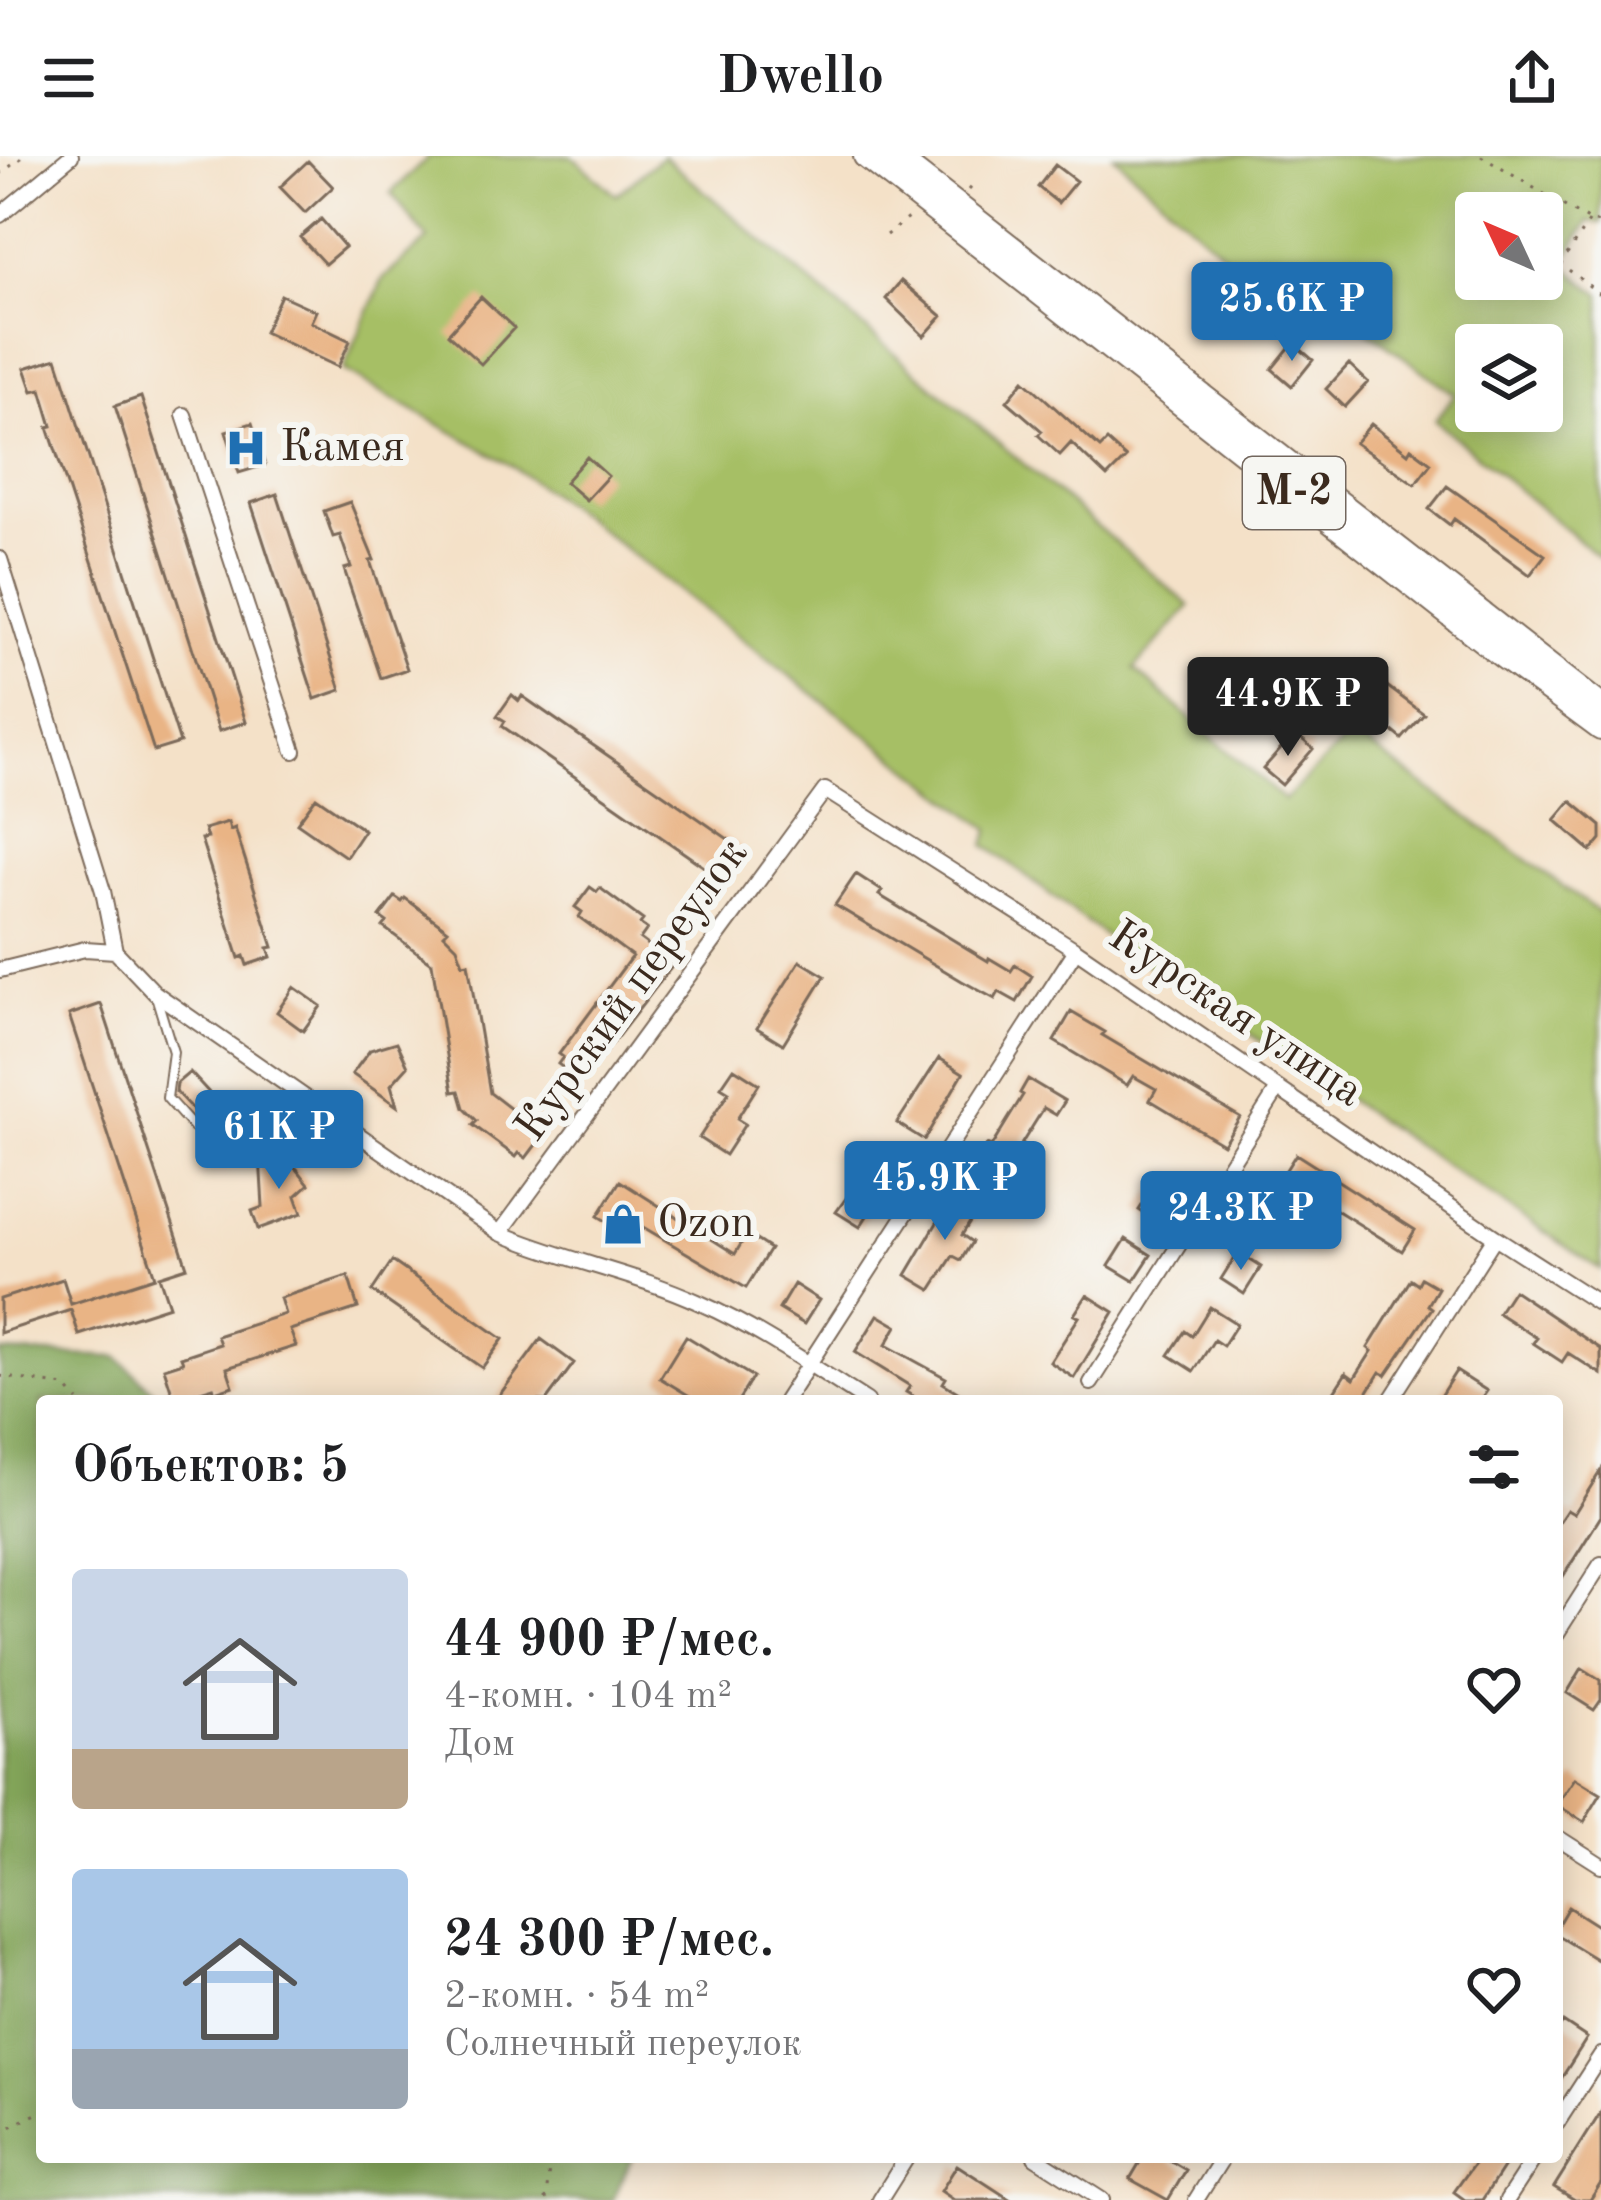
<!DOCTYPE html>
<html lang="ru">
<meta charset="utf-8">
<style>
body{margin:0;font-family:"Old Standard TT",serif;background:#f6f6f6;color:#202124;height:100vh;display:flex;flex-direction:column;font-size:45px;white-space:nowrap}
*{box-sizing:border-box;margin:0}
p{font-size:39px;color:#757577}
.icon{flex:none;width:66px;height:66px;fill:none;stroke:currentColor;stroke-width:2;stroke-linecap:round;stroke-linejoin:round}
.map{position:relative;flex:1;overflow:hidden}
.side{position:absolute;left:36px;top:1239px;width:1527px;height:768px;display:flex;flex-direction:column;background:#fff;border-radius:12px;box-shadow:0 6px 30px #0003}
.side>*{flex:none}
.needle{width:78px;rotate:314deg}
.tools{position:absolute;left:1455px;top:36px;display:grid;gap:24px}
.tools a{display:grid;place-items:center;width:108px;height:108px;border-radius:12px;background:#fff;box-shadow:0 6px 30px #0003;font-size:60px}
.price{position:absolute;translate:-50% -102px;padding:0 27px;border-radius:12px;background:#1f6fb2;color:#fff;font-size:39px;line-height:78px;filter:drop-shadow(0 3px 6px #0008)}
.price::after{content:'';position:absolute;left:50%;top:72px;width:36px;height:27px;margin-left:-18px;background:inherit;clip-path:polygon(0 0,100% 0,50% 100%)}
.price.active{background:#222;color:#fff}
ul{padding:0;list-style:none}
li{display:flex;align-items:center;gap:36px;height:300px;padding:0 36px}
li span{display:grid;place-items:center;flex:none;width:336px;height:240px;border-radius:12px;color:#555}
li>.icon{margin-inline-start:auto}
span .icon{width:144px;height:144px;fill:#fffc;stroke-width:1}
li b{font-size:51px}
h2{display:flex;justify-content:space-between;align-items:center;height:144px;padding:0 36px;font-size:51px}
header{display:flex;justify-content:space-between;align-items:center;height:156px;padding:0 36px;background:#fff;font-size:54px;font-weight:800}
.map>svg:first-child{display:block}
.green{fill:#a6bf65;stroke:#707442;stroke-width:3;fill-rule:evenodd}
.forest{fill:#84a65a;stroke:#60683c;stroke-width:3}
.building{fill:#e9b485}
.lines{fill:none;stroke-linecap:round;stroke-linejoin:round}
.lane-casing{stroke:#7c6a5a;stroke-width:12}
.street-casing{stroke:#7c6a5a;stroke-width:18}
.highway-casing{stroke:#7c6a5a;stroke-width:28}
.path{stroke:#7c6a5a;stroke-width:3;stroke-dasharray:3 9;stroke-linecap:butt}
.lane{stroke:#fff;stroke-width:8}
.street{stroke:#fff;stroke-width:14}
.highway{stroke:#fff;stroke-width:24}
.labels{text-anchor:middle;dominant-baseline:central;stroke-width:12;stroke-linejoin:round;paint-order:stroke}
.shield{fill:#f6f6f2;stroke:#73675e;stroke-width:3}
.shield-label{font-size:42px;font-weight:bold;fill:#3b2a1e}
.poi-label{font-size:45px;fill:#3b2a1e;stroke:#f6f6f2;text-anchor:start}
.street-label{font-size:45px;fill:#3b2a1e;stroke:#f6f6f2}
</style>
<header><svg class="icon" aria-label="menu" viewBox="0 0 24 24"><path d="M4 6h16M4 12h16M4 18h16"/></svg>Dwello<svg class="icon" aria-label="share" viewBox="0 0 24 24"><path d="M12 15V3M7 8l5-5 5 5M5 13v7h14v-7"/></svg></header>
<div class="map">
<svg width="1601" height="2044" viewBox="0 0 1601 2044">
<rect width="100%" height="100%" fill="#f6f6f2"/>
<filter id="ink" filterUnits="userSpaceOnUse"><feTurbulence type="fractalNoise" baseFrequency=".00833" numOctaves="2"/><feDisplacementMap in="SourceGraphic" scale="24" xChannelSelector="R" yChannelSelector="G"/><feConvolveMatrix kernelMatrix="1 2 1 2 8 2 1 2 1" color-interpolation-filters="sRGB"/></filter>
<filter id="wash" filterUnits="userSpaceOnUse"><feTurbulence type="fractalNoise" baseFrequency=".004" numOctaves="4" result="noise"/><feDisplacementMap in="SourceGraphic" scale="48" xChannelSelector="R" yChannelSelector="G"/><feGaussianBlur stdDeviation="2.7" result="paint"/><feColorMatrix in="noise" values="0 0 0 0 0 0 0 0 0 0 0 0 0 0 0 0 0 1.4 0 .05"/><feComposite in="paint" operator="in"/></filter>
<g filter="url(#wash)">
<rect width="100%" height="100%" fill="#f4e1c8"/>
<path class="green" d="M430,0H572L616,39L663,0L1190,450L1134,513L1284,644L1352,577L1601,758V1114L1109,783L985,689L990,674L589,365L509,308L343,214L383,123L428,83L391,37Z
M1114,0H1601V67L1589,65L1562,108L1601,139V403L1435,264L1455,238L1335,151L1309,174ZM1542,57V123H1476V57ZM1542,189V255H1476V189Z"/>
<path class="forest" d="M0,1196L117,1201L164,1245H42V2001H632L613,2044H0Z"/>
<g id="blocks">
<path class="building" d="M308,5L333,31L305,57L280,31Z
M1055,9L1076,25L1058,47L1038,31Z
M321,63L345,91L325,108L300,81Z
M901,125L942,160L924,180L886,143Z
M281,139L316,155L311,166L350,185L338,211L264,176Z
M481,141L514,172L481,208L448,178Z
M1293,187L1313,204L1292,230L1272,213Z
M57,202L180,587L154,595L48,271L52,270L41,233L33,235L25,212Z
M1349,208L1368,226L1345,251L1326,233Z
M1024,224L1100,292L1107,285L1126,302L1107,321L1071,287L1060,299L1038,279L1042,275L1007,245Z
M141,241L246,566L219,575L115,250Z
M252,267L265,309L239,317L226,275Z
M1371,268L1408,297L1411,292L1431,307L1415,328L1355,287Z
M587,301L608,320L586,344L565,326Z
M1447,330L1545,399L1530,419L1454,363L1450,369L1429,353Z
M277,338L341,534L315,543L251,347Z
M350,346L374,404L370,405L407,513L381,522L344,413L351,411L340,379L333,381L324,355Z
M1359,509L1424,558L1402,583L1368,555L1363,560L1336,539Z
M1219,522L1243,543L1221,569L1197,549Z
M512,539L519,545L522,540L741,692L738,696L745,701L730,722L723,717L720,722L502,570L505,565L497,560Z
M1295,577L1313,593L1282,629L1263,613Z
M316,641L364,674L346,701L297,667Z
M1571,645L1601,670V683L1591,695L1555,664Z
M228,666L230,674L235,672L273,791L268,792L271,801L247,809L244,800L239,802L201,683L207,682L204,673Z
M856,718L882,735L879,739L988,805L989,802L1011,815L1015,809L1032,820L1017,846L999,836L995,843L962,825L835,749Z
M590,731L597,736L600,732L643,764L640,768L647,773L640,783L674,808L588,919L583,916L578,923L558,908L563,901L559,898L632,800L579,761L582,756L575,751Z
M395,741L402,746L405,742L448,774L444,778L457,791L463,808L468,807L490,937L537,973L534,977L541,982L526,1002L519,997L516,1001L473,969L477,965L464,952L459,935L453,936L432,807L383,771L387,766L380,761Z
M800,805L825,820L783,888L757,872Z
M294,831L321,850L303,875L277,856Z
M101,848L187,1111L159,1120L169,1150L79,1179L71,1154L0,1177V1143L63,1123L71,1148L155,1121L69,859Z
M1071,856L1105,876L1102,879L1240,961L1223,988L1150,944L1156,933L1133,920L1127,929L1054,885Z
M397,886L408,910L391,929L397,950L352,918L370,894Z
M939,902L963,917L924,984L897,967Z
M734,912L759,928L737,963L745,968L725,999L699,982L729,936L721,931Z
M190,916L223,952L206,968L176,936L177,927Z
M1028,923L1065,945L1056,959L1044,952L1000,1022L976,1008L987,989L991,991L1023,939L1020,937Z
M878,998L905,1015L889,1041L882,1036L860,1071L836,1056Z
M1296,998L1415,1074L1402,1095L1282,1020Z
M260,1000L279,1002L297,1013L309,1028L296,1040L302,1057L258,1073L252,1055L263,1051Z
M620,1025L735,1098L747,1078L770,1093L746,1132L643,1071L636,1083L598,1060Z
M966,1035L983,1045L962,1079L972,1086L961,1104L953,1100L931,1134L906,1119L938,1065L945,1069Z
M1150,1037L1163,1045L1168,1038L1184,1048L1167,1073L1139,1054Z
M1126,1083L1151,1099L1134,1125L1109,1110Z
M1238,1096L1261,1111L1244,1138L1221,1123Z
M392,1105L503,1183L482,1212L372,1135Z
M348,1120L358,1152L290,1174L296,1190L227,1212L233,1230L215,1236L213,1231L174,1243L164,1212L183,1206L181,1201L220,1188L217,1180L285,1158L280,1142Z
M1421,1122L1438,1132L1428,1149L1432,1152L1386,1219L1380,1216L1362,1245H1328L1346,1217L1354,1223L1372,1195L1368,1192L1411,1123L1418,1128Z
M794,1128L819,1144L804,1168L779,1153Z
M1513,1134L1601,1193V1218L1568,1197L1562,1206L1533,1187L1537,1182L1498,1157Z
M1087,1139L1114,1156L1074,1222L1050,1206L1079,1161L1074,1159Z
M1210,1151L1237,1168L1223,1190L1214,1184L1194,1215L1169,1199L1185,1175L1192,1180Z
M878,1159L897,1170L886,1189L946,1222L943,1227L972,1245H921L906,1236L910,1230L855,1196Z
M686,1180L753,1221L738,1245H698L660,1222Z
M541,1183L574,1207L546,1245H495Z
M1456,1215L1487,1235L1480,1245H1437Z
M1601,1314V1360L1557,1430V1369L1567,1354L1574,1358Z
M1582,1512L1601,1524V1544L1594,1554L1567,1537Z
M1575,1622L1601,1638L1584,1666L1557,1649Z
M1568,1751L1601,1772V1806L1557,1779V1770Z
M1563,1866L1587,1882L1557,1929V1875Z
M1601,1956V2027L1590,2044H1575L1554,2031Z
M1143,2001H1164L1186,2014L1168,2044L1130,2023Z
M1479,2001H1510L1482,2044H1465L1454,2036Z
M957,2009L1011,2044H954L941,2035Z"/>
</g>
</g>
<g filter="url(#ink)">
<use href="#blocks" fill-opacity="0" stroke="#7c6a5a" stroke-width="3"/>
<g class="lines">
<g class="lane-casing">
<path id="lane" d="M156,840L173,896L167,942L194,972L214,980L235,960"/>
</g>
<g class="street-casing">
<path id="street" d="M0,59L71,0
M184,259L294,595
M0,403L103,735L115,795
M0,814L85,793L115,795L155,837L500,1077C565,1105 635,1117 700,1147C759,1173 813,1211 867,1245
M500,1077L825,634L1076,794L1495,1081L1601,1149
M1091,1227L1278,933
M785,1245L1076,794
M1390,1245L1495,1081
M1557,1477L1601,1408
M1557,1681L1601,1709
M1557,1967L1601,1899
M1035,2001L1102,2044
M880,2044L907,2001
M1196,2044L1223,2001
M1507,2044L1535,2001"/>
</g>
<g class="highway-casing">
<path id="highway" d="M866,0L1502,499L1601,572
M893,0L1601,551"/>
</g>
<path class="path" d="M1481,0L1589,65L1601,67
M0,18L24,0
M969,34L976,26
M1588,66L1561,108L1601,139
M886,79L908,62
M0,1220L65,1230L78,1245
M0,1976L42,1955
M546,2044L550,2001"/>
<use href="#lane" class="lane"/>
<use href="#street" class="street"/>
<use href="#highway" class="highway"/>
</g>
</g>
<defs>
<g id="hospital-bare" transform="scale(3.24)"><path d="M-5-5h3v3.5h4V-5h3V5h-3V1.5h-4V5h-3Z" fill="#1f6fb2" stroke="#f6f6f2" stroke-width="2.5" paint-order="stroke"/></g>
<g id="shop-bare" transform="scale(3.24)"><path d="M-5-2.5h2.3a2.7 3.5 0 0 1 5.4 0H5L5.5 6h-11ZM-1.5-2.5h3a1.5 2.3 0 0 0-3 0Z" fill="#1f6fb2" stroke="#f6f6f2" stroke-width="2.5" paint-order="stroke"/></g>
</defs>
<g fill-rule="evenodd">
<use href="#hospital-bare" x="246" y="292"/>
<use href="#shop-bare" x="623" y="1068"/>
</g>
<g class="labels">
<rect class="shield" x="1243" y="301" width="102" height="72" rx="9"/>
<g class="shield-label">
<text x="1294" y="337">М-2</text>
</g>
<g class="poi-label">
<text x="280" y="292">Камея</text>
<text x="657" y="1068">Ozon</text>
</g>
<g class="street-label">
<text transform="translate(633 835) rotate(-54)">Курский переулок</text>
<text transform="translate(1235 859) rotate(34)">Курская улица</text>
</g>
</g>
</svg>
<div class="tools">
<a><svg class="needle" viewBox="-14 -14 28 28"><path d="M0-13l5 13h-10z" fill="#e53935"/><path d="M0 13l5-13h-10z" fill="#757577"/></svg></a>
<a><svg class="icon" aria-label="layers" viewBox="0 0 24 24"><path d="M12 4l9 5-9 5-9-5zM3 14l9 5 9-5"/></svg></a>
</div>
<b class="price" style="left:1292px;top:208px">25.6K ₽</b>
<b class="price active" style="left:1288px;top:603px">44.9K ₽</b>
<b class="price" style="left:279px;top:1036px">61K ₽</b>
<b class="price" style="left:945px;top:1087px">45.9K ₽</b>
<b class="price" style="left:1241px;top:1117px">24.3K ₽</b>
<section class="side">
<h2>Объектов: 5<svg class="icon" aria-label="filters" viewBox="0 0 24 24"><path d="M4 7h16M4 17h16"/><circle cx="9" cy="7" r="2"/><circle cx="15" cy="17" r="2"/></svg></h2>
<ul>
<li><span style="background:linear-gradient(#c9d6e8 75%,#b9a48a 0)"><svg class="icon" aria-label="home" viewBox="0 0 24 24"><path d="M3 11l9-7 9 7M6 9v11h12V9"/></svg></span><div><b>44 900 ₽/мес.</b><p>4-комн. · 104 m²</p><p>Дом</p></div><svg class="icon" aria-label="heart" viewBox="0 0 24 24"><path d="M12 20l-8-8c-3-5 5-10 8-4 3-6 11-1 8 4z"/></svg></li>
<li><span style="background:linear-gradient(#a9c7e8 75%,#9aa5b1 0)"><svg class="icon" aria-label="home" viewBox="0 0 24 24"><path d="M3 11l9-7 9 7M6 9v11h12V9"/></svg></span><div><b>24 300 ₽/мес.</b><p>2-комн. · 54 m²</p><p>Солнечный переулок</p></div><svg class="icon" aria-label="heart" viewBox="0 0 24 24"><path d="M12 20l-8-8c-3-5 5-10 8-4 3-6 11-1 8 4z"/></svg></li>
</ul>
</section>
</div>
